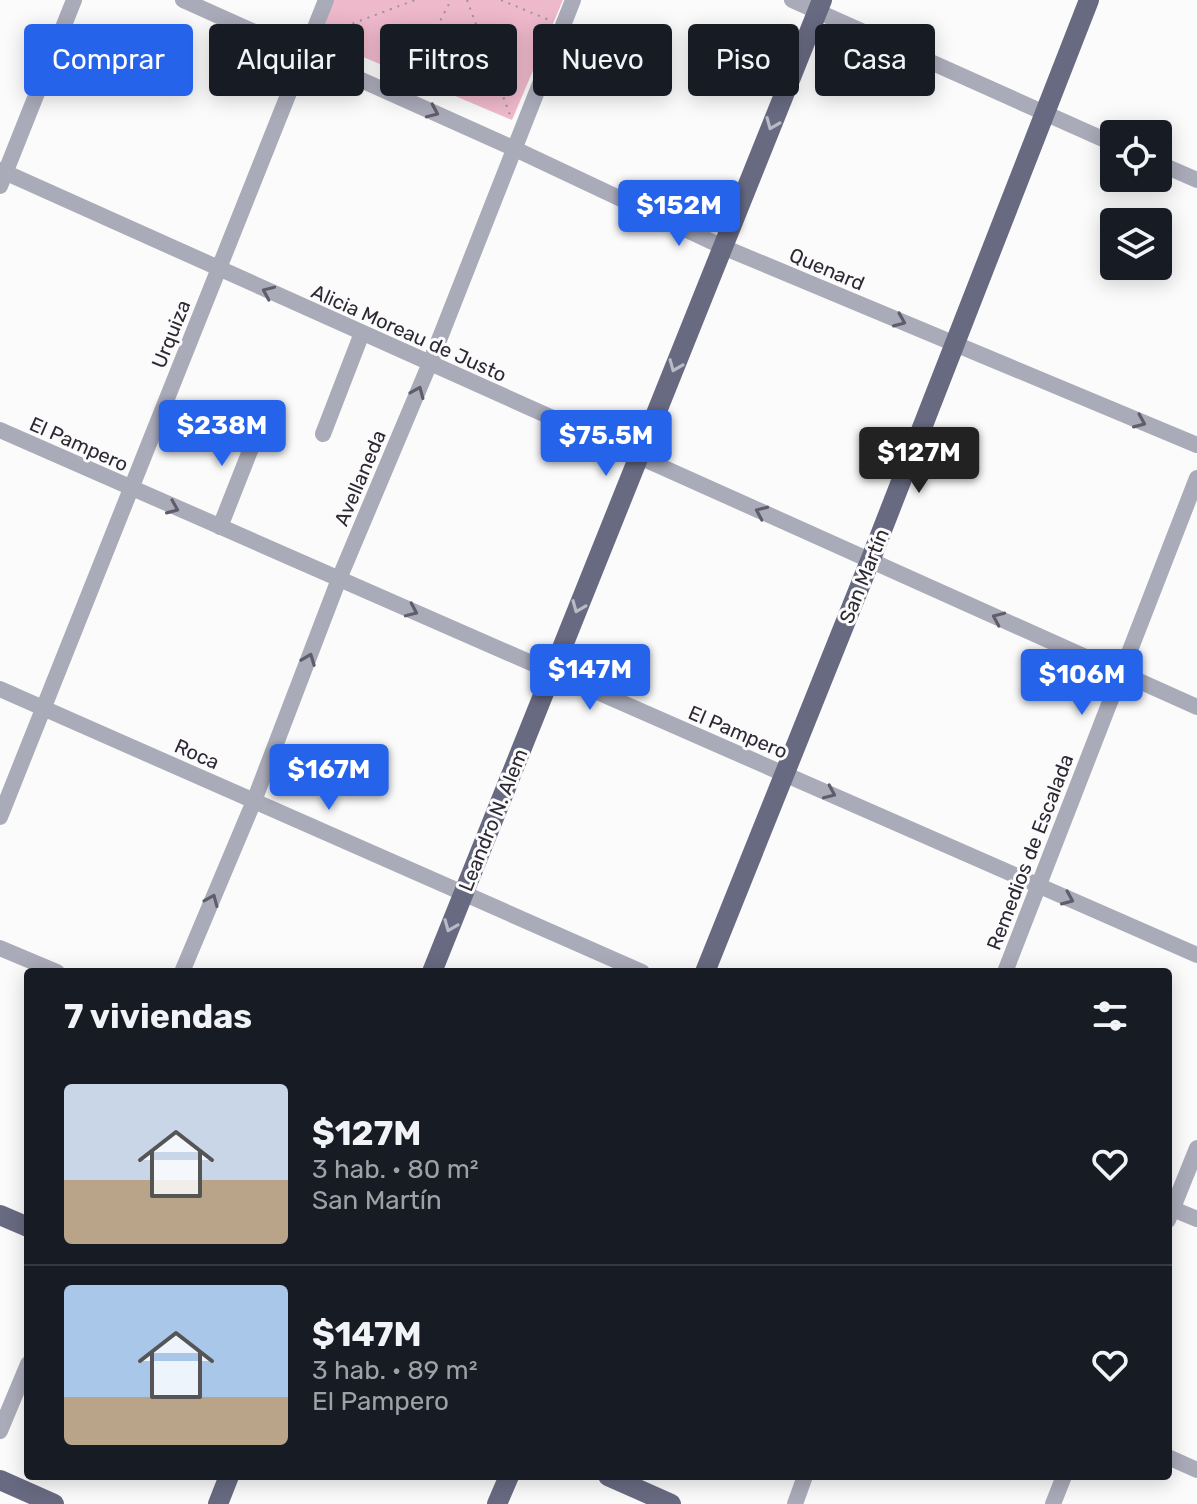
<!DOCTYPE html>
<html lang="es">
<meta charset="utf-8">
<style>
body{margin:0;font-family:Rubik,sans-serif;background:#20242c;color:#f1f3f6;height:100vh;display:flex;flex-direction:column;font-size:30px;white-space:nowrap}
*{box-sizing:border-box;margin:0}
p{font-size:26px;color:#9ea1a6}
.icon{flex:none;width:44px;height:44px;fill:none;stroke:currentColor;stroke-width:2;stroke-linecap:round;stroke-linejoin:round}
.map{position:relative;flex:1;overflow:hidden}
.panel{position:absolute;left:24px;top:968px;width:1148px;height:512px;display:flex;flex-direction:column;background:#171b24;border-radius:8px;box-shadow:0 4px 20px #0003}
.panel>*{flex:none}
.banner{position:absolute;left:24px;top:24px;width:1150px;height:72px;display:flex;gap:16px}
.buttons{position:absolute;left:1100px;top:120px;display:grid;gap:16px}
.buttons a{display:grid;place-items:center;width:72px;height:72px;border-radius:8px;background:#171b24;box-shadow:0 4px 20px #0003;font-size:40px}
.price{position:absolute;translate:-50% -68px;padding:0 18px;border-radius:8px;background:#2563eb;color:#fff;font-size:26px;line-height:52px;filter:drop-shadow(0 2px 4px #0008)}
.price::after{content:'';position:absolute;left:50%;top:48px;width:24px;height:18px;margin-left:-12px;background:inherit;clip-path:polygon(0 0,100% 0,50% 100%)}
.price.on{background:#222;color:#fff}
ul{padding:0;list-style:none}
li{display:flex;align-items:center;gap:24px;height:200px;padding:0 40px}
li+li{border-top:2px solid #363941}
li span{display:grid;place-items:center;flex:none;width:224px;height:160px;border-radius:8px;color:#555}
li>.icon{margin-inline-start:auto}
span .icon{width:96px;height:96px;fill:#fffc;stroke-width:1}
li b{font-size:34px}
h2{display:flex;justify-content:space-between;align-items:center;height:96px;padding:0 40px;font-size:34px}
.tag{padding:0 28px;border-radius:8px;background:#171b24;box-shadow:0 4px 20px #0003;font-size:28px;line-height:72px}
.tag.on{background:#2563eb;color:#fff}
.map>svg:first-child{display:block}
.green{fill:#efb9cc}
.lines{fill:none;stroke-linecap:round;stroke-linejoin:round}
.path{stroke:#97949a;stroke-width:2;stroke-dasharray:2 6;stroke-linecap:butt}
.minor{stroke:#aaabb9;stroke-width:16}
.major{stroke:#686a82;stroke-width:20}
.oneway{stroke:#605c69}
.oneway2{stroke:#b9bac5}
.labels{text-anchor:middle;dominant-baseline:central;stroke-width:6;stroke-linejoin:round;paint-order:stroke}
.street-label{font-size:20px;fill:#2e2834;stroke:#fbfbfb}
</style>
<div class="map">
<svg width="1197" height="1504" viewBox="0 0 1197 1504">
<rect width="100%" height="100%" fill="#fbfbfb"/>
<path class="green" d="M331,0H563L512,120L316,37Z"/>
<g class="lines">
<path class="path" d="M467,0L510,115
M501,0L549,20
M330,32L415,0
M411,77L451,0"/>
<path class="minor" d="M183,0L515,149L723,247L1197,445
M792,0L1114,144
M1158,163L1197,180
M0,170L1197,707
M0,186L74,0
M0,430L1197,955
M323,434L362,333
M220,527L261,423
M0,689L642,972
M0,817L326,0
M0,948L57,972
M182,972L254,801L339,579L430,363L573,0
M1005,972L1197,478
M1168,1207L1197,1219
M1168,1220L1197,1148
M0,1431L28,1364
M1168,1457L1197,1470
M795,1504L805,1476
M1053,1504L1064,1476"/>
<path class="major" d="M432,972L822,0
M705,972L870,561L1089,0
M0,1215L28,1227
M608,1476L671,1504
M0,1480L54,1504
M218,1504L229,1476
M497,1504L509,1476"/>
</g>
<defs><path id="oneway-chevron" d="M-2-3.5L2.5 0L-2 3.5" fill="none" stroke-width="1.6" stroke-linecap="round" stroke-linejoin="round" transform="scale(2)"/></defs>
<g class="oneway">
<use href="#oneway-chevron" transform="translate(433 112) rotate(24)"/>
<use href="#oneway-chevron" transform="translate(268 292) rotate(-156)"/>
<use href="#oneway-chevron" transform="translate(900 321) rotate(23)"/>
<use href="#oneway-chevron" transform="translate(418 392) rotate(-67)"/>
<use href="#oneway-chevron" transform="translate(1140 422) rotate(23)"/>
<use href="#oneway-chevron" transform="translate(173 508) rotate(23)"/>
<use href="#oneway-chevron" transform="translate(761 512) rotate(-156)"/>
<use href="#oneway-chevron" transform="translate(412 611) rotate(24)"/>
<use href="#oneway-chevron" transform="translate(998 618) rotate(-156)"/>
<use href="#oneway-chevron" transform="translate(309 659) rotate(-69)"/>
<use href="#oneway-chevron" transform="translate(830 793) rotate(24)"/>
<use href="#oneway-chevron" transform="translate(1068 899) rotate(23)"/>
<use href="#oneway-chevron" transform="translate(212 900) rotate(-67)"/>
</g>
<g class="oneway2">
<use href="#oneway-chevron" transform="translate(772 124) rotate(112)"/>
<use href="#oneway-chevron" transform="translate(675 366) rotate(112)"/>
<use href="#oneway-chevron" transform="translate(578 607) rotate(112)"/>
<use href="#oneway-chevron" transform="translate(450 926) rotate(112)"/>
</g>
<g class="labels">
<g class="street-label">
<text transform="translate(827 269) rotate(23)">Quenard</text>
<text transform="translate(409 333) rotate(24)">Alicia Moreau de Justo</text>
<text transform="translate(171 334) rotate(-68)">Urquiza</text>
<text transform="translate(79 444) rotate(24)">El Pampero</text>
<text transform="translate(360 478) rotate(-67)">Avellaneda</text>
<text transform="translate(864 576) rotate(-68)">San Martín</text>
<text transform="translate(738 732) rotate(23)">El Pampero</text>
<text transform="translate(197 754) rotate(24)">Roca</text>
<text transform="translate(493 820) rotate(-68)">Leandro N. Alem</text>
<text transform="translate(1030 852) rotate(-69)">Remedios de Escalada</text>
</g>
</g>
</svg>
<div class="buttons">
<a><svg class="icon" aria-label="locate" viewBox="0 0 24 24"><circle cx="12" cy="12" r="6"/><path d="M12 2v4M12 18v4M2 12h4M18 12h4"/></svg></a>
<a><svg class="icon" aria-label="layers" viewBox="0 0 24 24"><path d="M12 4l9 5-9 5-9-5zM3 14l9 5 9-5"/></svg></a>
</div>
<b class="price" style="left:679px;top:248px">$152M</b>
<b class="price" style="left:222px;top:468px">$238M</b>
<b class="price" style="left:606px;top:478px">$75.5M</b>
<b class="price on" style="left:919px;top:495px">$127M</b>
<b class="price" style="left:590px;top:712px">$147M</b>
<b class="price" style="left:1082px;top:717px">$106M</b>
<b class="price" style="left:329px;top:812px">$167M</b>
<div class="banner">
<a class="tag on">Comprar</a>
<a class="tag">Alquilar</a>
<a class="tag">Filtros</a>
<a class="tag">Nuevo</a>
<a class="tag">Piso</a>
<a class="tag">Casa</a>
</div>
<section class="panel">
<h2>7 viviendas<svg class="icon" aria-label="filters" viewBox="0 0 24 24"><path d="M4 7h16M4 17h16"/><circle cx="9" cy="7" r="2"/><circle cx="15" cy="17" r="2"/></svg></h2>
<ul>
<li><span style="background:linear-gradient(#c9d6e8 60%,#b9a48a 0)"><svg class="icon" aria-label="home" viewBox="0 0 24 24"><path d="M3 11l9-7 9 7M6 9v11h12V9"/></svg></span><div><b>$127M</b><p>3 hab. · 80 m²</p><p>San Martín</p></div><svg class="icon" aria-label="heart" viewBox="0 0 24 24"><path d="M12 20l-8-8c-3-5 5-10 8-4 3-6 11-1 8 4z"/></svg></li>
<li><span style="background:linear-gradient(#a9c7e8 70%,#b9a48a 0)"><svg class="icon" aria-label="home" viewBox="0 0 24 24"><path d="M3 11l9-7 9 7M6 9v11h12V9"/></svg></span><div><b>$147M</b><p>3 hab. · 89 m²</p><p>El Pampero</p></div><svg class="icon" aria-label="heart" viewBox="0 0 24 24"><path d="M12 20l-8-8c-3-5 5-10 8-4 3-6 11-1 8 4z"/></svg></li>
</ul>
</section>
</div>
